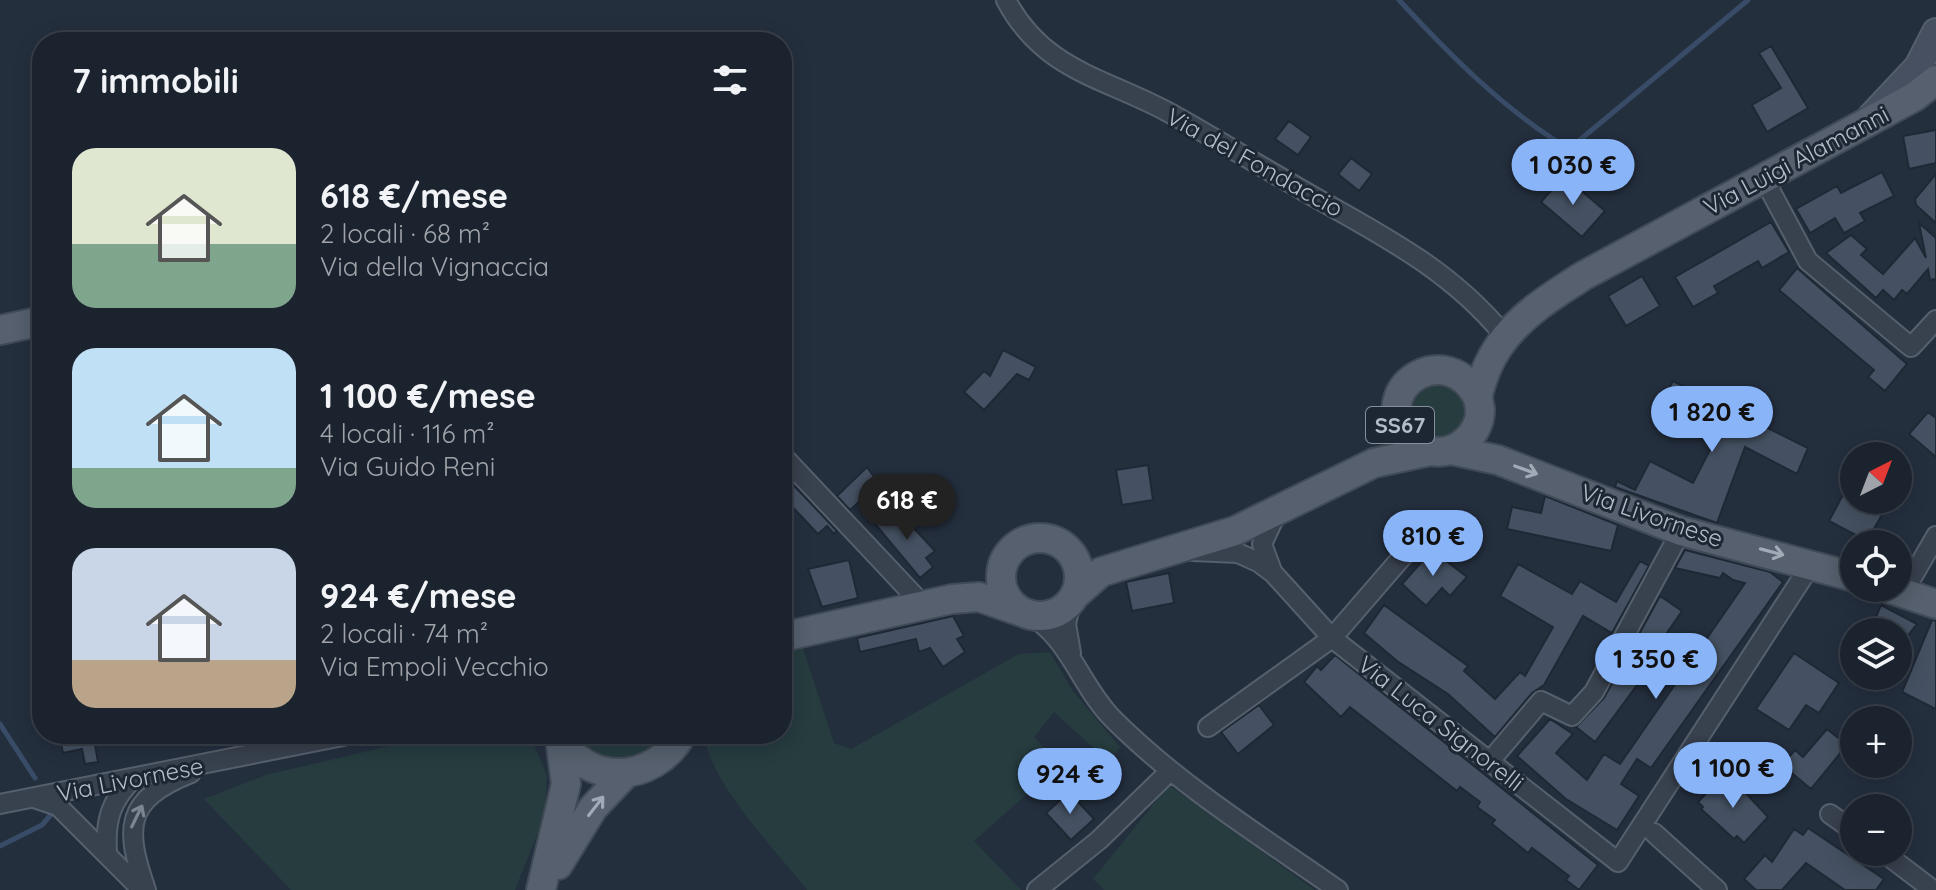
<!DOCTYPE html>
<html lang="it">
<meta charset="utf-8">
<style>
body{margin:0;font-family:Quicksand,sans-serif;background:#282f3a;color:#f1f3f6;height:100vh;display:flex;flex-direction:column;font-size:30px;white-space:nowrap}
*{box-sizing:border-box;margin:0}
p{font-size:26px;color:#a0a4aa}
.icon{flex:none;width:44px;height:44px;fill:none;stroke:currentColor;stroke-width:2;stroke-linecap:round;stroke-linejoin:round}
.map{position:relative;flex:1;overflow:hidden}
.drawer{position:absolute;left:32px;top:32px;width:760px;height:712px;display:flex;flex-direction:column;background:#1b232e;border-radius:32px;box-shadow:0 4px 20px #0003,0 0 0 2px #39404a}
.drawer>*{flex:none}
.needle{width:52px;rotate:42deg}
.tools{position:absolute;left:1840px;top:442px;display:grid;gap:16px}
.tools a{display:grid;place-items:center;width:72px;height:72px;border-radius:50%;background:#1b232e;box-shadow:0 4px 20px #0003,0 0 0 2px #39404a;font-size:40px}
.price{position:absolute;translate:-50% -68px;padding:0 18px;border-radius:28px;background:#8ab4f8;color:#111;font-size:26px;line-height:52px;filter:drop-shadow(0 2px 4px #0008)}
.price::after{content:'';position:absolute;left:50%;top:48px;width:24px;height:18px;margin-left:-12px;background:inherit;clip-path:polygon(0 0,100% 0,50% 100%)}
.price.on{background:#222;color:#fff}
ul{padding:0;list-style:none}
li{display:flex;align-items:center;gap:24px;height:200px;padding:0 40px}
li span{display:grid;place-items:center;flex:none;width:224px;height:160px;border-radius:24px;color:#555}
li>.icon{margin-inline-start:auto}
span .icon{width:96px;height:96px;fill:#fffc;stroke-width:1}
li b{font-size:34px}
h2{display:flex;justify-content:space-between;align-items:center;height:96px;padding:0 40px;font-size:34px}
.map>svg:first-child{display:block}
.green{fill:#263c3f}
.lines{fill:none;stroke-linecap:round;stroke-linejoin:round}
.stream{stroke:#394c67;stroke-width:5}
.building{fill:#455162;stroke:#1f2835;stroke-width:2}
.minor-casing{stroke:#565f6c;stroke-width:22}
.secondary-casing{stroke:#565f6c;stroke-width:30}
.primary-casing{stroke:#414a57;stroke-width:32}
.minor{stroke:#38414e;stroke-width:18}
.secondary{stroke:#465061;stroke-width:26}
.primary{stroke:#56606e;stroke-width:28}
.oneway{stroke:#a1aab7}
.oneway2{stroke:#7c8592}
.labels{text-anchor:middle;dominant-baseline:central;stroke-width:6;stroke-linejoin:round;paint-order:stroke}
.shield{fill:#1d2633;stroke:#878f9c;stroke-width:2}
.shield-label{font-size:22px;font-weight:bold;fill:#b4bcc9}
.street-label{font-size:24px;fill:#b4bcc9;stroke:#1d2633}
</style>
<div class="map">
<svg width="1936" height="890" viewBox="0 0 1936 890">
<rect width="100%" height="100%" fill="#242f3e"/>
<path class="green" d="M1411 410a27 27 0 1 1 54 0a27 27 0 1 1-54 0Z
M802,645L834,743L851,749L1019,654L1050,652L1072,690L1120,747L1108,761L1054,712L1034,737L1060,765L974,841L1021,890H807C776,850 710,784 704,734H782V649Z
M440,734H518L535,747L547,775L545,815L515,890H291L204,799L266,775Z
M571,734H669C663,744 654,748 644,753C611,772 595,756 571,734Z
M1169,785L1315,890H1104L1093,879Z"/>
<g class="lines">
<path class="stream" d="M1399,0C1450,55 1504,110 1569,149L1748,0
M0,724L35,778
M0,846L42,825L54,811"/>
</g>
<path class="building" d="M1771,46L1808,108L1767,132L1752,105L1781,88L1759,53Z
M1289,121L1311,137L1298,155L1275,139Z
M1936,130V163L1909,169L1903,136Z
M1351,158L1372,174L1359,191L1338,174Z
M1882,172L1894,196L1860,213L1865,221L1844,233L1835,218L1810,233L1796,209L1837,186L1841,193Z
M1936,174V223L1916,205L1915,199Z
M1568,179L1605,211L1582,237L1541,202L1555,186L1559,189Z
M1771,222L1789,252L1762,268L1758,261L1714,286L1718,293L1693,307L1675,277Z
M1919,223L1936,238V279L1930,280L1928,269L1907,294L1902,290L1894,300L1883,290L1876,298L1826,253L1851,235L1867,249L1861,255L1883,274L1915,238L1926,258Z
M1797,268L1907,364L1885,391L1868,377L1874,370L1779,290Z
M1642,276L1660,306L1626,326L1608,296Z
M1003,350L1036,367L1029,380L1017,374L984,410L964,392L984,371L990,376Z
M1673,381L1808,448L1797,474L1745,447L1717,523L1615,487L1617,481L1635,490L1650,461L1693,483L1713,444L1656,415Z
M1928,412L1936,418V457L1909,434Z
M1148,465L1153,500L1122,505L1116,470Z
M867,467L879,484L850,510L837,496Z
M782,473L837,531L834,534L827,526L818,534L782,496Z
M1854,474V500H1874L1887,506L1867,541L1829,521Z
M1545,496L1618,525L1611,551L1507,529L1512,507L1541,513Z
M896,509L935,551L926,558L933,567L920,578L876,525Z
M1432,550L1467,577L1450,596L1442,588L1426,606L1402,584Z
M1685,550L1770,572L1783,582L1651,768L1637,759L1621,784L1639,796L1617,830L1566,799L1517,756L1550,719L1573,734L1556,753L1587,780L1604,754L1620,764L1745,583L1733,580L1723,573L1720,578L1675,568Z
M849,560L858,598L822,607L808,569Z
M1640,561L1649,566L1612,633L1583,616L1544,685L1532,693L1495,737L1448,694L1397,661L1364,633L1384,605L1468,666L1464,671L1495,699L1520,672L1525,676L1553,627L1500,596L1518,564L1572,594L1580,581L1616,602Z
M1169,573L1174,603L1132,611L1126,582Z
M1660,596L1682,611L1649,659L1654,662L1595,742L1576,727L1604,698Z
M1881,605L1917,624L1898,648V632L1872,627Z
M953,616L964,636L957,639L965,652L943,667L930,648L919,652L916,639L860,652L857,638Z
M1932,620L1936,621V709L1902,692Z
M1794,653L1839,683L1819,713L1806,705L1789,730L1756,709Z
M1335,655L1598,865L1579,890L1566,880L1569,876L1532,848L1528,853L1492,824L1495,820L1477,807L1480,802L1460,787L1457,791L1350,707L1341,717L1304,682L1317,666L1321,670Z
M1259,705L1274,725L1238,754L1221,732Z
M1827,729L1847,745L1811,789L1782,765L1795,750L1803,757Z
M59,734H93L98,762L85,764L82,749L63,753Z
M1730,776L1768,817L1744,843L1737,836L1734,839L1701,809L1703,807L1698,802L1713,786L1717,790Z
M1069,792L1094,819L1071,840L1046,813Z
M1808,828L1884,879L1876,890H1845L1806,863L1782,890H1756L1744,879L1765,855L1772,862L1794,829L1803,835Z"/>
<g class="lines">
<g class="minor-casing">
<path id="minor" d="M1006,0C1043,70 1102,77 1166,111C1210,135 1253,162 1297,187C1374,232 1445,264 1503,334
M1763,177L1808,261L1911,347L1936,320
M782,455L923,605
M1193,551L1238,553L1258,562L1273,573L1332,638L1618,862L1812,563
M1272,571L1262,544L1277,512
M1903,593L1936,536
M1071,602L1066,624L1071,653
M1028,614C1069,637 1081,687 1113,719C1180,786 1261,836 1338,890
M1208,727L1332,638L1409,549
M1490,761L1541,701L1572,716L1594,692L1681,531
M34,798L58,806L141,889
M0,804L353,734
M1830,814L1854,831
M1654,833L1717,890
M107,851C105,820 111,800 134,778
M1883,852L1933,890
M146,890C125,829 123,800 191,773
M1037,890L1099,840L1170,771"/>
</g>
<g class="secondary-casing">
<path id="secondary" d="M1871,117L1918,67L1936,32"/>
</g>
<g class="primary-casing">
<path id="primary" d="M0,330L42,321
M1477,396C1448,342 1376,382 1402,430C1408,440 1419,448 1431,451C1456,456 1481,434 1480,409C1479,402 1477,398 1479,391C1483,376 1490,359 1499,346C1519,316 1553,295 1583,276L1914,97L1936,80
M1451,450L1498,460L1681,531L1854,577
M1001 577a39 39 0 1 1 78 0a39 39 0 1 1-78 0Z
M1888,588L1936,604
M1075,595L1101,572L1235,531L1374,463L1430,451
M782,637L952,599L979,597L1025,613
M558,734C585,788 654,784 682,734
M558,865L593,808L625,774
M541,890L566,784L560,739"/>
</g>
<use href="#minor" class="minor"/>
<use href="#secondary" class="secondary"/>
<use href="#primary" class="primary"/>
</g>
<defs><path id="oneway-shaft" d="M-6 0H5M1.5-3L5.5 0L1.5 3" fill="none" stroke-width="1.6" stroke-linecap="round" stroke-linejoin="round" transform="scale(2)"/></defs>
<g class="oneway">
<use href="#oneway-shaft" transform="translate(1526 470) rotate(20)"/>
<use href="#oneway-shaft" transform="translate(1772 552) rotate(15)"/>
<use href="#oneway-shaft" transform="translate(596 806) rotate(-52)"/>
</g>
<use class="oneway2" href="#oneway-shaft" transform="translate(137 816) rotate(-64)"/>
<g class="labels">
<rect class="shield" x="1366" y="407" width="68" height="36" rx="6"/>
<g class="shield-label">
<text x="1400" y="425">SS67</text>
</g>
<g class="street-label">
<text transform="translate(1796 160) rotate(-28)">Via Luigi Alamanni</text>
<text transform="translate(1255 162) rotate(29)">Via del Fondaccio</text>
<text transform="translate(1652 515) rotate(19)">Via Livornese</text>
<text transform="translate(1441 723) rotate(38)">Via Luca Signorelli</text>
<text transform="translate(130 779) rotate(-11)">Via Livornese</text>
</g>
</g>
</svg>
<div class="tools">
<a><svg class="needle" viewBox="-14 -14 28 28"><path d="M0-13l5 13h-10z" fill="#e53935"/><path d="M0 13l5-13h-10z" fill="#a0a4aa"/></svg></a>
<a><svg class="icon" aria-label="locate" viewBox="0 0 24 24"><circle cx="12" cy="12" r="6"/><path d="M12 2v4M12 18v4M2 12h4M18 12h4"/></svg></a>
<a><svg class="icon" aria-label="layers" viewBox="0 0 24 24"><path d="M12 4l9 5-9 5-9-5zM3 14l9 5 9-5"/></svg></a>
<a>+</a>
<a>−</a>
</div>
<b class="price" style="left:1573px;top:207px">1 030 €</b>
<b class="price" style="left:1712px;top:454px">1 820 €</b>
<b class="price on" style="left:907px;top:542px">618 €</b>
<b class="price" style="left:1433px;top:578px">810 €</b>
<b class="price" style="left:1656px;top:701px">1 350 €</b>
<b class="price" style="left:1733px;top:810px">1 100 €</b>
<b class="price" style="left:1070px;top:816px">924 €</b>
<section class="drawer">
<h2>7 immobili<svg class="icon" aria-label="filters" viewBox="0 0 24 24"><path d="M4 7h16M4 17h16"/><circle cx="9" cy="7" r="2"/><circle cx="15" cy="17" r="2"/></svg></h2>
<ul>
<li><span style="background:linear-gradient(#dfe7d0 60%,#7fa58c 0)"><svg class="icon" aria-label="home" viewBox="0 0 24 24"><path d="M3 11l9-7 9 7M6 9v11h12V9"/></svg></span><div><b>618 €/mese</b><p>2 locali · 68 m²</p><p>Via della Vignaccia</p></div></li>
<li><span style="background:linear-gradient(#bfe0f5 75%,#7fa58c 0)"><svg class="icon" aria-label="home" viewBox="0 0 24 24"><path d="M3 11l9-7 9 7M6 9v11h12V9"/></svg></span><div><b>1 100 €/mese</b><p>4 locali · 116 m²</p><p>Via Guido Reni</p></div></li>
<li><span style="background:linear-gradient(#c9d6e8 70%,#b9a48a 0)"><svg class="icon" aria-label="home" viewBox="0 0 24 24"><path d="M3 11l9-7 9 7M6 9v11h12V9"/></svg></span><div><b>924 €/mese</b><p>2 locali · 74 m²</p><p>Via Empoli Vecchio</p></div></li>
</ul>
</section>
</div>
